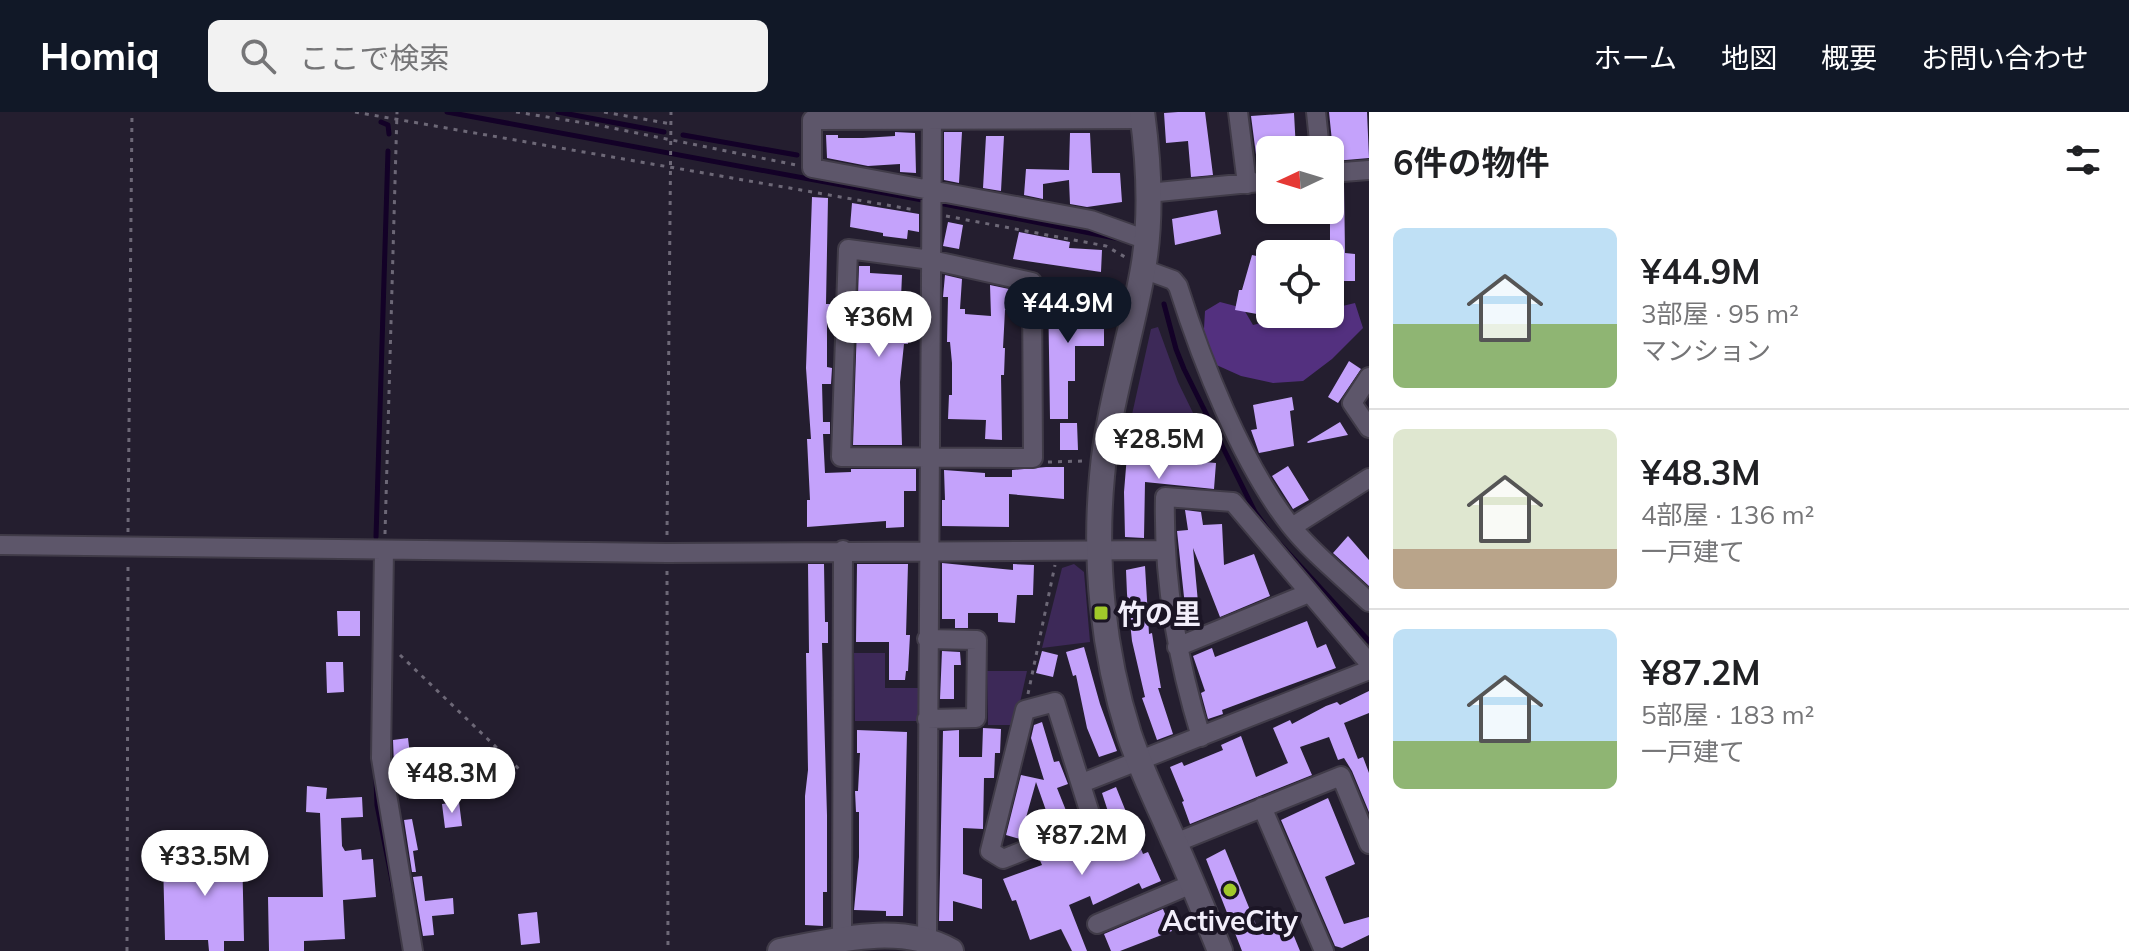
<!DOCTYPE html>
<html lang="ja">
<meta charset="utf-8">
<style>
body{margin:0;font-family:Mulish,"Noto Sans JP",sans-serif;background:#f2f2f2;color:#202124;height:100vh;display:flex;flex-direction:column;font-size:30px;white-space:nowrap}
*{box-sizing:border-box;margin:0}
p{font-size:26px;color:#757577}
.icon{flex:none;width:44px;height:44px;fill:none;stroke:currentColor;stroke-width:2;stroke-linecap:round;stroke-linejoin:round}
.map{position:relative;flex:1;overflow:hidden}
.panel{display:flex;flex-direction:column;background:#fff;width:760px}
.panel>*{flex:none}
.needle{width:52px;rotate:266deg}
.fabs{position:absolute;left:1256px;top:24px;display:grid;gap:16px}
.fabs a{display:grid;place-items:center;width:88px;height:88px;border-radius:12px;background:#fff;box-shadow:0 2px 6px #0004;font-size:40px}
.price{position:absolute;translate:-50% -68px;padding:0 18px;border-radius:28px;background:#fff;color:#222;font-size:26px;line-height:52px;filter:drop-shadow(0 2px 4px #0008)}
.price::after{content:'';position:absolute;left:50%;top:48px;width:24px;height:18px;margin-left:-12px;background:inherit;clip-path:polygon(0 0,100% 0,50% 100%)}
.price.selected{background:#111827;color:#fff}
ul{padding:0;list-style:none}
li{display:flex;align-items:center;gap:24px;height:200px;padding:0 24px}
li+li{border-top:2px solid #e0e0e0}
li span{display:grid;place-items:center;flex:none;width:224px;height:160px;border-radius:12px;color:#555}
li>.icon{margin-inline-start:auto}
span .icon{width:96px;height:96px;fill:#fffc;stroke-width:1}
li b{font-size:34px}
h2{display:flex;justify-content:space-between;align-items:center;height:96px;padding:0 24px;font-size:34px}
header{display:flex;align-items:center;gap:48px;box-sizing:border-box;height:112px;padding:0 40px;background:#111827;color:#fff}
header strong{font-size:38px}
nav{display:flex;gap:44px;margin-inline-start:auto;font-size:28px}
.search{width:560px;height:72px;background:#f2f2f2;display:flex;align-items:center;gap:20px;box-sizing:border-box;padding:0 28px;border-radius:12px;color:#757577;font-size:30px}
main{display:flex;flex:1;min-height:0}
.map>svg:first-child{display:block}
.green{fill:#3d2958}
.forest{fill:#53307f}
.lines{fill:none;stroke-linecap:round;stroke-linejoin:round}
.stream{stroke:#130127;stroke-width:5}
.building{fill:#c4a2fb}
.street-casing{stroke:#403b48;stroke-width:22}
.secondary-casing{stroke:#403b48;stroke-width:28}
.path{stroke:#6d6877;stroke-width:3;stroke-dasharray:4 6;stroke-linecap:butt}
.street{stroke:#5d566a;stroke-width:18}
.secondary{stroke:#5d566a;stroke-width:24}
.poi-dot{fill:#a1c92a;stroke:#1b1525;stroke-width:3}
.labels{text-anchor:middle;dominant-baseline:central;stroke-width:8;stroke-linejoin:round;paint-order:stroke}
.poi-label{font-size:28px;font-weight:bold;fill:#f2eefa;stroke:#1b1525;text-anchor:start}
</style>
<header>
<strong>Homiq</strong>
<div class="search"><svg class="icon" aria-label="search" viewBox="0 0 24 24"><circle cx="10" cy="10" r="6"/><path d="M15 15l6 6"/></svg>ここで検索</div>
<nav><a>ホーム</a><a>地図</a><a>概要</a><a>お問い合わせ</a></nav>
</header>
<main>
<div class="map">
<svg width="1369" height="839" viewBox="0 0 1369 839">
<rect width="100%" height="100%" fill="#241e2f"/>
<path class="green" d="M1158,215L1178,270L1212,340L1125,334L1151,217Z
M1074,452L1084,460L1090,530L1042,536L1062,456Z
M854,541H885V576H918L919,609H855Z
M987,559H1027L1015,613H988Z"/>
<path class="forest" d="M1220,190L1243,196L1253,213L1296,202H1330V197L1355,191L1363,216L1332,247L1303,269L1273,271L1241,264L1212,251L1203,234L1205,199Z"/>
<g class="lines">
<path class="stream" d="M447,0L944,92L1120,127
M558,0L664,20
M381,10L388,13L389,22
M683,23L797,43
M1164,192L1176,237L1184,257L1255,400L1269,419
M376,425L388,39
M1280,432L1369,529
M376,667L377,693L395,783"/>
</g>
<path class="building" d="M1178,0H1205L1213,63L1191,65L1188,29L1166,31L1164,1Z
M1329,0H1367L1369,46L1334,49Z
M1294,1L1296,38H1270V57L1258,58L1251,4Z
M895,20L915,21L916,61L900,60V52L868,54L827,46L826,23H838V26H863L895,24Z
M944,20H962L959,71L944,68Z
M1070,21H1090L1092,61H1120L1122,90L1087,95L1070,92L1069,68L1043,72V87L1024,83L1026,57L1069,58Z
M986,24H1004L1001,79L983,76Z
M1344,72L1345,141L1355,142V169H1343L1337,206H1330V105H1333L1330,73Z
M812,85L828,86L826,192H834V205L827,204V255L832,256L831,272H822L823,310H830V322H823L825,361L851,360V357H916V379H904V415L886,416V409L807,415V388H810L807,327H811L806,256Z
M852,91L919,102V120L908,118L907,127L883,124V121L850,115Z
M1217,98L1221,122L1175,133L1172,107Z
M948,110L963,113L959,137L943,134Z
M1019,120L1070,130L1069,136L1102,138L1101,160L1013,147Z
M1252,143L1270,147V175L1263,173L1257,202L1235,198L1239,178H1242Z
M859,154H870V161L902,163L901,186H909L908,232H904L900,270L902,333H853Z
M945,163L962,167L960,197H965V202L991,204L990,173L1009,177V197L1005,198L1003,236H1005L1004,263H1001L1002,328L985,327L986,308L948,307L949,283H952V251L950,230H947L948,185H943Z
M1048,175L1064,176L1063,196H1104V234H1075V269H1068V307H1050Z
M1349,249L1361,257L1338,291L1328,285Z
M1292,285L1294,298L1290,299L1294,334L1259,341L1251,318L1257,317L1253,293Z
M1340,310L1348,323L1308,331L1307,330Z
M1060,311H1077L1078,338H1060Z
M1160,321L1173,323L1170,347L1216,351L1214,377L1145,370L1144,426L1125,425L1124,380L1127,343L1157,346Z
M1288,354L1309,388L1293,397L1272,364Z
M1046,355H1064V387L1009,382V415L942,414V388H945L944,358L985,361V365H1012V358Z
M1185,398L1201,400L1203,413L1222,412L1224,453L1254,442L1270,484L1220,505L1193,436L1200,512L1187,513L1177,419L1188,418Z
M1348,424L1369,448V474L1333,441Z
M942,451L1013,458V452L1034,453L1033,483H1017L1015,511L998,510V501H968V516H955V507H942Z
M808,452H824L825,510H828V531H822L827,703V780H823V814L805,813V684L808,658L806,541H809Z
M857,452H908L906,523H910L908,559H906L905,568H889V530H856Z
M1145,454L1149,522L1152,521L1156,547L1161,576H1158L1173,622L1157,628L1142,586L1145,585L1132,529L1127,482L1126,458Z
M337,499H360V524H338Z
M1307,509L1317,536L1326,532L1336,556L1222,598L1223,602L1208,607L1201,581L1205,579L1193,544L1212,536L1215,545Z
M1084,535L1100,592L1117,639L1099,645L1087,616L1076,563L1073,564L1066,540Z
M942,539L960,540L961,553H954V587H940Z
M1042,539L1058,543L1053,565L1036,561Z
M326,550H343L344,580L327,581Z
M1369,579V601L1344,611L1358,647L1363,645L1369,661V700L1352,659L1344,646L1338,648L1329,625L1300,635L1312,663L1190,712L1182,690L1184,689L1170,655L1182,650L1184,654L1223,638L1221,633L1241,624L1256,665L1288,651L1273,616L1290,608L1292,612L1326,594L1337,590L1340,593Z
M1042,610L1054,650L1059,649L1068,672L1057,676L1067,701L1049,707L1036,670L1020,727L1006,723L1021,663L1044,668L1031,626L1034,613Z
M983,616L1001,617L1000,641H995L994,666H984L983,717L963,716V762L982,767V797L953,789V809H939L943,619L959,618V645H982Z
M857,618L907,620L903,804H886V799L854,798L859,745V700H856L855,679H858L860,641H857Z
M408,626L411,651L394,653L393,628Z
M307,674L327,676L326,687L362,685L363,705L341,706L342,734L345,739L361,737L362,748L373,747L376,785L343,788L345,827L304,829V839H269L268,785H323L320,701L306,700Z
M1116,675L1143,742L1148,740L1161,769L1142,777L1139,771L1093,793L1090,784L1069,793L1087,839H1072L1061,817L1030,828L1016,788L1012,789L1003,767L1042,753L1039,746L1114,718L1102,681Z
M1328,686L1355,752L1325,765L1344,812L1369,805V823L1342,836L1335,834L1281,708Z
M459,690L462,714L445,716L442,692Z
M412,707L418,738L413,739L416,760H412L404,708Z
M242,736L244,829H224V839H209L208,828H165L163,748L194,747V737Z
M1225,737L1257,815L1284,800L1300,839H1242L1206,747Z
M422,764L425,789L453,786L454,802L432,804L434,823L423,824L413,765Z
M1163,797L1172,819L1120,839H1111L1104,822Z
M537,800L540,831L521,833L518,802Z"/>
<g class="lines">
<g class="street-casing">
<path id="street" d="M1238,0L1247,72
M1316,0L1320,38
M1143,7L812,8V56L1091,108L1147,128
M1330,61L1369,58
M1148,81L1270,69
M848,137L931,148L1032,170L1033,346L841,345Z
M1143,157L1173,168L1178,174C1202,250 1241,350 1290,413C1312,441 1343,465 1369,490
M1369,265L1352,291L1369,316
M1292,415L1369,366
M0,433L667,441L1164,438
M384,438L381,646L413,839
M1177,535L1309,481
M1055,590L1093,711L1003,747L990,739L1025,598Z
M927,607L976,606L977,528L927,527
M1201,625C1177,547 1163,467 1165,385L1233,390L1369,551
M1082,671L1369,558
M1262,695L1324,839
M1175,731L1341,664L1369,732
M1097,812L1192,772
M842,827L843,438
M927,829L932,0"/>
</g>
<g class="secondary-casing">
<path id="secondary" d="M1142,0C1149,51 1152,106 1143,157C1131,226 1108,294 1102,364C1094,449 1103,540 1129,622C1141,658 1158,692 1173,727C1190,764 1205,802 1220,839
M780,839C833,829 900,810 951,839"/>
</g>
<path class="path" d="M355,0L915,98
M516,0L597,13L796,53
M604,0L671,12
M946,104L1106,134L1125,145
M1048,350L1085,349
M128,420L132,0
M385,422L397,0
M667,423L671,0
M667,459L668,839
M400,543L520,658
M1028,582L1055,453
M127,839L128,452"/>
<use href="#street" class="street"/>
<use href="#secondary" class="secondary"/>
</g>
<g class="poi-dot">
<rect x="1093" y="493" width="16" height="16" rx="4"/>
<circle cx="1230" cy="778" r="8"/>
</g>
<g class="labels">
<g class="poi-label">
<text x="1117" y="501">竹の里</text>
<text x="1230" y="808" text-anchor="middle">ActiveCity</text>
</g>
</g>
</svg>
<div class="fabs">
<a><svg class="needle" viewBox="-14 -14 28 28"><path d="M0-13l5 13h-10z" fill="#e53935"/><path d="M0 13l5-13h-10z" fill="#757577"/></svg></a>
<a><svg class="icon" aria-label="locate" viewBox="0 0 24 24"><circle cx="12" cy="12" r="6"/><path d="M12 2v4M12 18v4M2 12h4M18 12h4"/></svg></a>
</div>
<b class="price selected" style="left:1068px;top:233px">¥44.9M</b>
<b class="price" style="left:879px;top:247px">¥36M</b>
<b class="price" style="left:1159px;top:369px">¥28.5M</b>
<b class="price" style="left:452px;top:703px">¥48.3M</b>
<b class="price" style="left:1082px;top:765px">¥87.2M</b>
<b class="price" style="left:205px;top:786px">¥33.5M</b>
</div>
<section class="panel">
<h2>6件の物件<svg class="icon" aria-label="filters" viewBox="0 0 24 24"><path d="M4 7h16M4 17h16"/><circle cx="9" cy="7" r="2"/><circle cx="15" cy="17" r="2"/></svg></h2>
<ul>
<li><span style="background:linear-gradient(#bfe0f5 60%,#8fb573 0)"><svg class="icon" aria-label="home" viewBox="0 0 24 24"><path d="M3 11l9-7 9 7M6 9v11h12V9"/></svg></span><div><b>¥44.9M</b><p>3部屋 · 95 m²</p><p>マンション</p></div></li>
<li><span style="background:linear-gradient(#dfe7d0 75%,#b9a48a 0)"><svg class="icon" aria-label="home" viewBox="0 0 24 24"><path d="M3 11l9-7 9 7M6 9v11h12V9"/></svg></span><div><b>¥48.3M</b><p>4部屋 · 136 m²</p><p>一戸建て</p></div></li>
<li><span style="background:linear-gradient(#bfe0f5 70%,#8fb573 0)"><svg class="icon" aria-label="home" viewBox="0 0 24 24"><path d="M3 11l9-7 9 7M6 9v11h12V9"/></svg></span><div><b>¥87.2M</b><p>5部屋 · 183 m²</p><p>一戸建て</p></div></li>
</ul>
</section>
</main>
